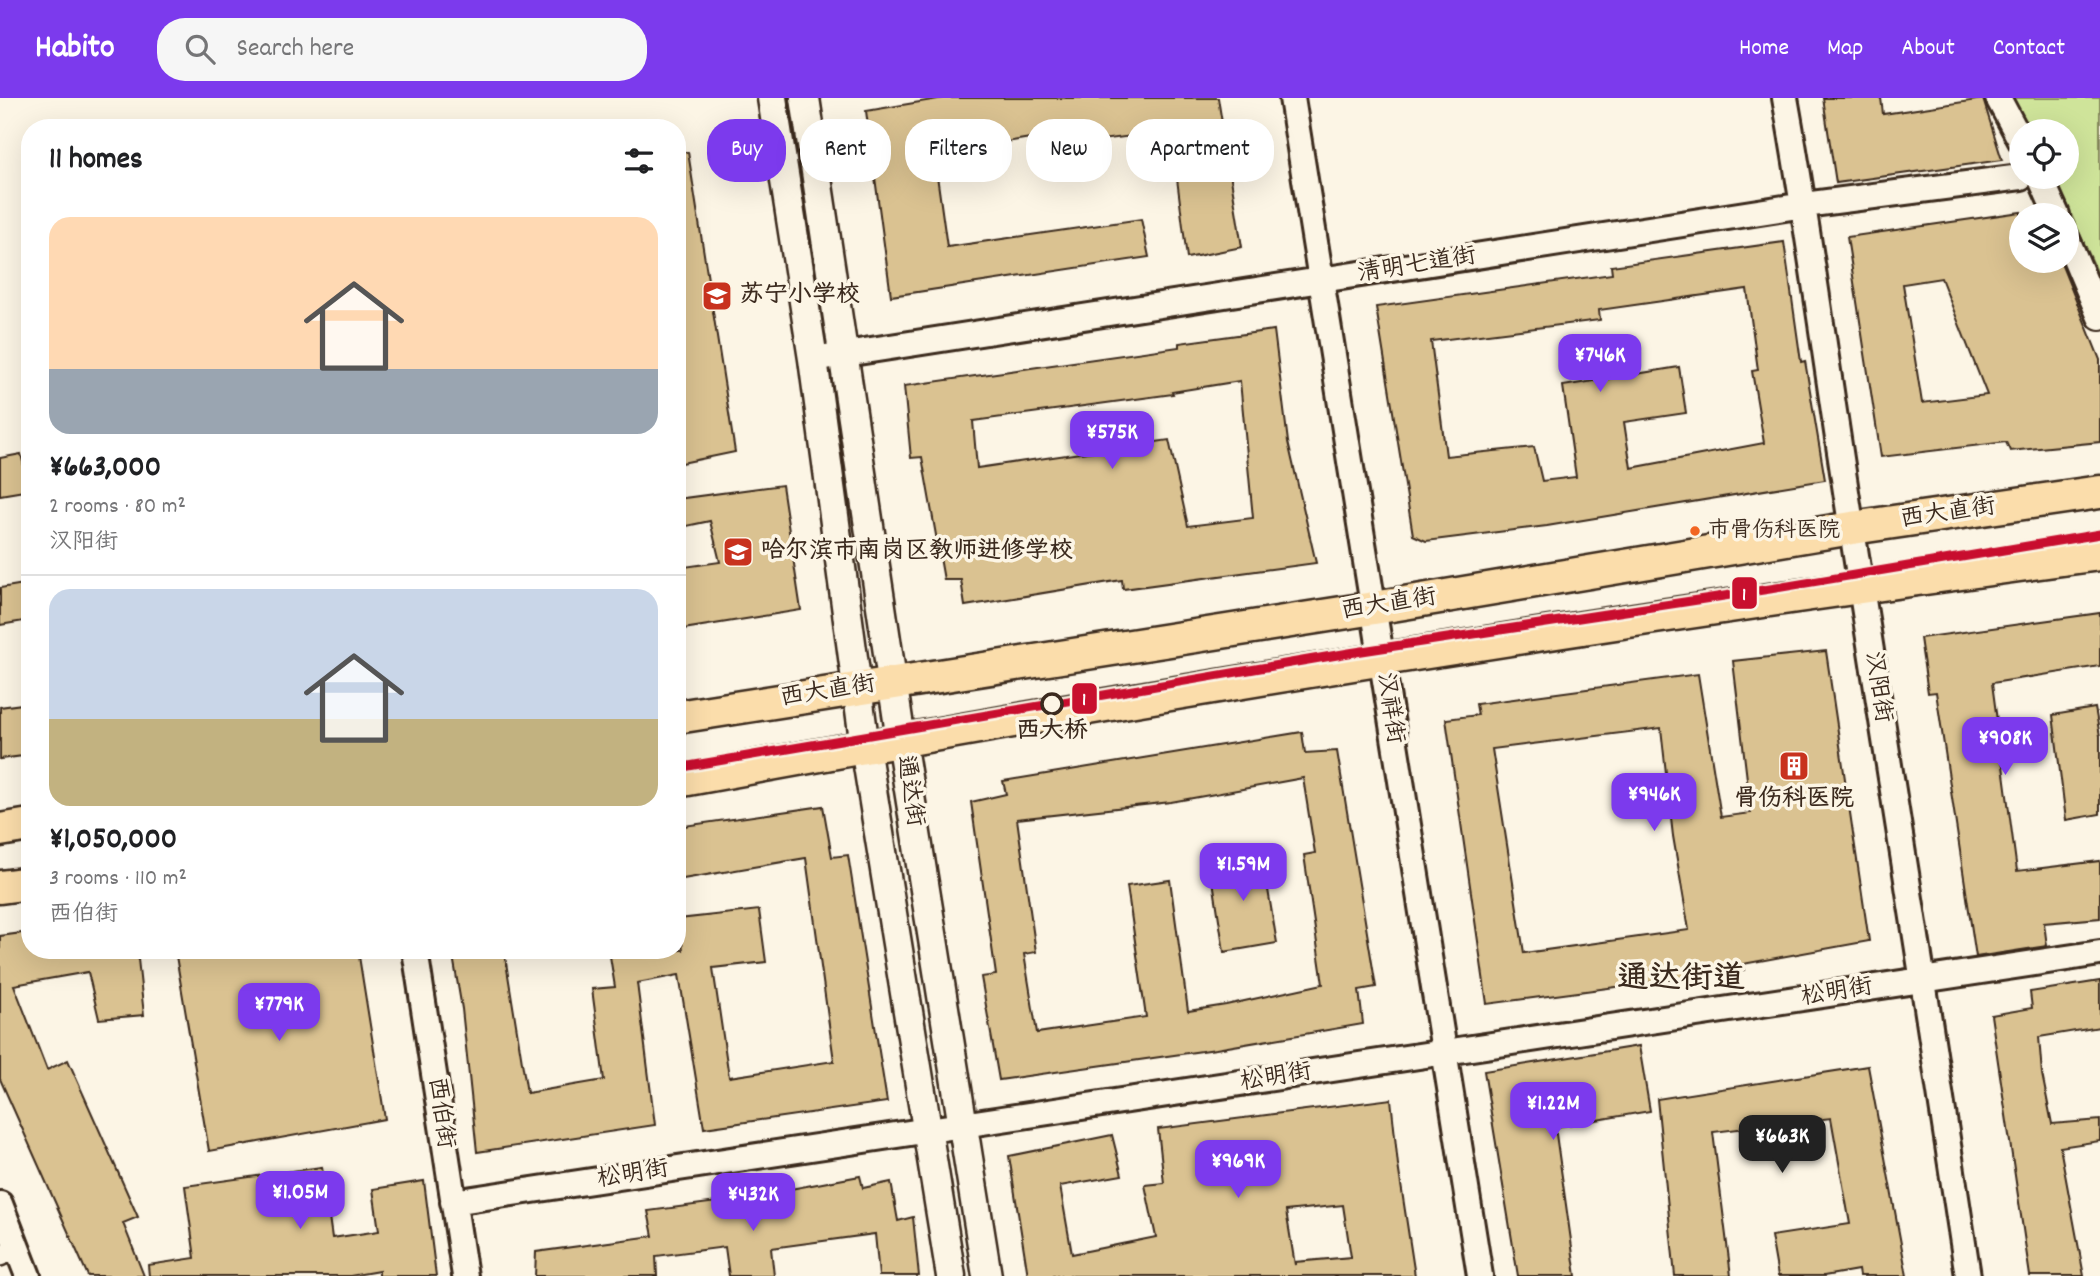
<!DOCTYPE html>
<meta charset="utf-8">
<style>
body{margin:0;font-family:Dekko,"LXGW WenKai TC",sans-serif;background:#f6f6f6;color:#202124;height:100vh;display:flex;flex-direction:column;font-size:26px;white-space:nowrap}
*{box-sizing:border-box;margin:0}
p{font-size:23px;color:#757577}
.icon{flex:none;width:38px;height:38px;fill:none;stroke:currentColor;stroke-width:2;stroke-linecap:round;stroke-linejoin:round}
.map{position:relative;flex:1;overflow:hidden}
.details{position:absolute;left:21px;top:21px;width:665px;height:840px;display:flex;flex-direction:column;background:#fff;border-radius:28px;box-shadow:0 7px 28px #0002}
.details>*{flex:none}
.banner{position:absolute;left:707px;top:21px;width:665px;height:63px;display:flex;gap:14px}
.controls{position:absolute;left:2009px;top:21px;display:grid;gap:14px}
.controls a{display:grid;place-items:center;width:70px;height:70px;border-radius:50%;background:#fff;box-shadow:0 7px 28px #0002;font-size:35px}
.price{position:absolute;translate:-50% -60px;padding:0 16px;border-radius:14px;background:#7c3aed;color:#fff;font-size:23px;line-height:46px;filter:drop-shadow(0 2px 4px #0008)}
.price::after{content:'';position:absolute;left:50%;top:42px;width:21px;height:16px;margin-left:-10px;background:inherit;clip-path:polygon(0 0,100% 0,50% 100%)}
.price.selected{background:#222;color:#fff}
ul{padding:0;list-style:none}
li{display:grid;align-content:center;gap:14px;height:371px;padding:0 28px}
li+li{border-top:2px solid #e0e0e0}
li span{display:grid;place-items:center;height:217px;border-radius:21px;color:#555}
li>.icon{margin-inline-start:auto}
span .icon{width:126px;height:126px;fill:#fffc;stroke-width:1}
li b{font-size:30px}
h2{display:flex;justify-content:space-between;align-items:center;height:84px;padding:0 28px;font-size:30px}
.pill{padding:0 24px;border-radius:28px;background:#fff;box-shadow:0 7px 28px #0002;font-size:24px;line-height:63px}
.pill.selected{background:#7c3aed;color:#fff}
header{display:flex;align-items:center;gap:42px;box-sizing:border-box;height:98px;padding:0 35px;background:#7c3aed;color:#fff}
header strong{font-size:33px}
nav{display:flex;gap:38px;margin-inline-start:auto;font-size:24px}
.search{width:490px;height:63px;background:#f6f6f6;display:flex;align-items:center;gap:18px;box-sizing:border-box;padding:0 24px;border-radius:28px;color:#757577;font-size:26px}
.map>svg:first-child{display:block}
.green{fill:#cfe49a;stroke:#85875c;stroke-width:2}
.building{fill:#dac291;stroke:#3b2a1e;stroke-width:2;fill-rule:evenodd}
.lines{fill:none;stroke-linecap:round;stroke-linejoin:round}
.minor-casing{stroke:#3b2a1e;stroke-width:24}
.tertiary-casing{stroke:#3b2a1e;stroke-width:30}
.secondary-casing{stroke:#3b2a1e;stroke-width:33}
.primary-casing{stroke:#3b2a1e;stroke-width:37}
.minor{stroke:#fcf5e5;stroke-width:19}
.tertiary{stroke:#fcf5e5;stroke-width:24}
.secondary{stroke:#fcf5e5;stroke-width:28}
.primary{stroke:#fbddab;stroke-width:32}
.metro-1-casing{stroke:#fcf5e5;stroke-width:14}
.metro-1{stroke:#c8102e;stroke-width:9}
.bus-dot{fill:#f26522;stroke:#fcf5e5;stroke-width:2.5}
.stop-dot{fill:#fcf5e5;stroke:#3b2a1e;stroke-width:3.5}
.labels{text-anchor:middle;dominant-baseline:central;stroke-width:7;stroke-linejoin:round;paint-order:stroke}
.bus-label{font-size:22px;fill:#3b2a1e;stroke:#fcf5e5;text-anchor:start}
.street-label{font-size:24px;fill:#3b2a1e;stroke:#fcf5e5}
.poi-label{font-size:24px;font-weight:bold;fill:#3b2a1e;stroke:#fcf5e5;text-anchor:start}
.stop-label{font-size:24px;font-weight:bold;fill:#3b2a1e;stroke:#fcf5e5}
.district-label{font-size:32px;font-weight:bold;fill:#3b2a1e;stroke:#fcf5e5}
.line-badge{stroke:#fcf5e5;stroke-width:2.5}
.badge-label{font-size:19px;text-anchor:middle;font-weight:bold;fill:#fff}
</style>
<header>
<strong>Habito</strong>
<div class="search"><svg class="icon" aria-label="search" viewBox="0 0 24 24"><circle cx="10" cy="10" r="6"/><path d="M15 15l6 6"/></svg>Search here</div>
<nav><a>Home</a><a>Map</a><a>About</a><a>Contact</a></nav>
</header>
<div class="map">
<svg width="2100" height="1178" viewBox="0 0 2100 1178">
<rect width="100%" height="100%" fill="#fcf5e5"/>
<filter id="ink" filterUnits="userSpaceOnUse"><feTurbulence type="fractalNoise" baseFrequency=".0143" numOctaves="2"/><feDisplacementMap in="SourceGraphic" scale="14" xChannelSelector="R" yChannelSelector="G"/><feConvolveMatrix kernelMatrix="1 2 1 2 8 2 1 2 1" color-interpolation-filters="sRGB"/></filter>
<g filter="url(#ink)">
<path class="green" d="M2012,0H2100V180L2054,79H2067V33H2030Z"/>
<path class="building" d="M944,0H1218L1242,149L1187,160L1171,33L1062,47L1060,35L934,56L947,149L1141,121L1149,159L891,198L866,13Z
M1823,0H1881L1883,16L1983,1L2002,62L1836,85Z
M677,54H688L735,354L677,366Z
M2021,114V163H2060L2100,262V344L2010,353L2006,344L1881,359L1847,139ZM1941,180L1987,297L1922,305L1903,186Z
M1784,144L1801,264L1805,263L1825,382L1547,428L1426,443L1413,437L1376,209L1612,176L1611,168ZM1747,191L1758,272L1752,273L1764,345L1631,370L1624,324L1686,315L1679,269L1563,288L1576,379L1542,383L1534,349L1446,358L1431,243L1600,222L1599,212Z
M1274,232L1288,344L1316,465L1123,491L1122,482L965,508L961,482H944L922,359L911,360L904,288L1179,249V245ZM1240,283L1253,420L1188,428L1169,342L977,370L973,323L1173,296L1172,294Z
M21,356L30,392L0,397V360Z
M782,387L801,512L677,532V470L720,464L710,423L677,430V401Z
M30,485V522L0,527V490Z
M2100,515V568L1992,585L2017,773L2100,763V820L2044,825L2047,848L1976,859L1936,594L1928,595L1920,540Z
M1826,553L1869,843L1743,866L1744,872L1487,906L1446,621L1478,617L1476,606L1698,576L1721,719L1751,715L1733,563ZM1661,630L1673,738L1689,832L1524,855L1492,651Z
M30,605V657L0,661V609Z
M2095,610L2100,638V716L2066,722L2053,617Z
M1302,634L1305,655L1337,653L1376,889L1359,892L1363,926L1216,951L999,982L981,879L996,877L971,704L1006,696L1003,683ZM1303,680L1315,755L1304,757L1323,886L1226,907L1188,913L1170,782L1127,788L1146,919L1037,935L1024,856L1036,854L1017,721L1171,704Z
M823,708L832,759L848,757L887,1004L704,1030L679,877L637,885L655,1027L477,1054L462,911L452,852H504L527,995L604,982L592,891L615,889L609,852H683L679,821L759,812L766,864L713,870L729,979L834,963L806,760L677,782V729Z
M1262,756L1277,845L1224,854L1210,763Z
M30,834V852H137L144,917L99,921L88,874L14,887L47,972L68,962L138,1119L123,1125L144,1178H88L0,981V838Z
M175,852H358L385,1021L209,1053Z
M2100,883V929L2039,939L2042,976L2052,1026L2100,1022V1043L2060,1049L2084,1178H2030L1991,917L2032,910L2030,894Z
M1639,948L1650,1013L1555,1029L1576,1178H1518L1484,973Z
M1868,968L1907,1178H1859L1858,1172L1824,1178H1778L1771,1138L1850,1126L1831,1020L1713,1034L1731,1178H1675L1657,1001Z
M1391,1001L1398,1067L1415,1178H1028L1009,1058L1112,1037L1122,1077L1060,1088L1072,1156L1156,1139L1145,1087L1164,1085L1158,1031ZM1343,1107L1351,1159L1295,1164V1167L1286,1113Z
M322,1069L332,1140L379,1133L373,1091L424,1083L436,1178H379V1173L350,1178H149L148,1167L195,1160L185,1088Z
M860,1078L863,1090L891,1084L898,1123L913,1119L919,1178H879L875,1136L771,1150L774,1178H729L725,1149L656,1158L657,1178H535L536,1154L653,1138L648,1113L785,1095V1092Z"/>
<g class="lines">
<g class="minor-casing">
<path id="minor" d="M0,1158L17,1151"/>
</g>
<g class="tertiary-casing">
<path id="tertiary" d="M1292,0L1480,1178
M1785,0C1811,144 1829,288 1852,432C1891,681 1931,929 1968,1178
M1998,0L2021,43
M2040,79L2057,117
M2067,141L2100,219
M813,261L1804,107L2021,79
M415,852L465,1178
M453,1104L2100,855
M0,1106L28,1178"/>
</g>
<g class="secondary-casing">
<path id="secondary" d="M772,0L813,261L865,649L951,1178
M805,0L901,642L987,1178"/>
</g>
<g class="primary-casing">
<path id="primary" d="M677,619L1374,510L1852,430L2100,394
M677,683C1149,596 1624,519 2100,456
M0,732L30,727
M0,789L30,785"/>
</g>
<use href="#minor" class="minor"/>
<use href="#tertiary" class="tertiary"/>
<use href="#secondary" class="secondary"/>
<use href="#primary" class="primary"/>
<g class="metro-1-casing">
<path id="metro-1" d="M677,670L1349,555L1770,491L2100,436"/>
</g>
<use href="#metro-1" class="metro-1"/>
</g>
</g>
<defs>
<g id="school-square" transform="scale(1.575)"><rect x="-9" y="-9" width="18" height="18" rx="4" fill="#c8321e" stroke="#fcf5e5"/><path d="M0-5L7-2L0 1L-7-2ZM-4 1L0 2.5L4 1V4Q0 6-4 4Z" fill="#fff"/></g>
<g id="building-square" transform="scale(1.575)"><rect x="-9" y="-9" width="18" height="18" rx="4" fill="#c8321e" stroke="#fcf5e5"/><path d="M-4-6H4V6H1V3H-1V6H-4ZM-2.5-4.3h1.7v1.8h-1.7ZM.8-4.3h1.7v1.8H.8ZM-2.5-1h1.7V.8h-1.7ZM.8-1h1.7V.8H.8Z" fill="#fff"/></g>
</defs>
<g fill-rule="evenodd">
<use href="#school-square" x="717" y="198"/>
<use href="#school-square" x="738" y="454"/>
<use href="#building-square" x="1794" y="668"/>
</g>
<circle class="bus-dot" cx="1695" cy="433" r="6"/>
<circle class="stop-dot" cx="1052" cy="606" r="10"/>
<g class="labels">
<g class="bus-label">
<text x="1708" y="433">市骨伤科医院</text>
</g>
<g class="street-label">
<text transform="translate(1417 168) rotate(-9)">清明七道街</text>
<text transform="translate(1948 416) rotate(-8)">西大直街</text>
<text transform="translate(1389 507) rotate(-9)">西大直街</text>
<text transform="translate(1877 589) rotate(81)">汉阳街</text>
<text transform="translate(828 594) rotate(-9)">西大直街</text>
<text transform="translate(1389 610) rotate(81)">汉祥街</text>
<text transform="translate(909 693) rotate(81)">通达街</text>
<text transform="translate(1837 895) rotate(-9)">松明街</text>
<text transform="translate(1276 980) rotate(-9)">松明街</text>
<text transform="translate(440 1015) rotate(82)">西伯街</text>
<text transform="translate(633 1077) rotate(-9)">松明街</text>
</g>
<g class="poi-label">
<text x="740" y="198">苏宁小学校</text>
<text x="761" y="454">哈尔滨市南岗区教师进修学校</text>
<text x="1794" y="702" text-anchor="middle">骨伤科医院</text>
</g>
<g class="stop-label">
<text x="1052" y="634">西大桥</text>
</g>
<g class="district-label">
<text x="1681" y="883">通达街道</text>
</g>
</g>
<g class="line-badge">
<rect x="1731" y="478" width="27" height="34" rx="7" fill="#c8102e"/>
<rect x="1071" y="584" width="27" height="33" rx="7" fill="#c8102e"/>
</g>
<g class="badge-label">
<text x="1744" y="502">1</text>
<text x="1084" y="607">1</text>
</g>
</svg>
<div class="controls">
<a><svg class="icon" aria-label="locate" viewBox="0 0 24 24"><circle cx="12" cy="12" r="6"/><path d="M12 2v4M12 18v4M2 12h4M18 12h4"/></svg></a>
<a><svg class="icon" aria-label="layers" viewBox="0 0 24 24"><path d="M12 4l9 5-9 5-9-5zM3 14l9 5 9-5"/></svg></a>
</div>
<b class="price" style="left:1600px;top:296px">¥746K</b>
<b class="price" style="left:1112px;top:373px">¥575K</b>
<b class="price" style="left:2005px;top:679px">¥908K</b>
<b class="price" style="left:1654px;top:735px">¥946K</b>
<b class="price" style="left:1243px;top:805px">¥1.59M</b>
<b class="price" style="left:279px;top:945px">¥779K</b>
<b class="price" style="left:1553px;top:1044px">¥1.22M</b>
<b class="price selected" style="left:1782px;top:1077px">¥663K</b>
<b class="price" style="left:1238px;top:1102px">¥969K</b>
<b class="price" style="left:300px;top:1133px">¥1.05M</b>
<b class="price" style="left:753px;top:1135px">¥432K</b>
<div class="banner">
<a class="pill selected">Buy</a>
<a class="pill">Rent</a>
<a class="pill">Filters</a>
<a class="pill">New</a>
<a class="pill">Apartment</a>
</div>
<section class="details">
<h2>11 homes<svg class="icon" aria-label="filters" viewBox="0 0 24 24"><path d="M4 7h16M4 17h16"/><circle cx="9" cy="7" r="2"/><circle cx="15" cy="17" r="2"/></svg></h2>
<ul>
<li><span style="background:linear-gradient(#ffd9b3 70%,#9aa5b1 0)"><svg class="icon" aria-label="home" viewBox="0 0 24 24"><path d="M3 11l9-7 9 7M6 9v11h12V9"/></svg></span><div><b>¥663,000</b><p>2 rooms · 80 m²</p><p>汉阳街</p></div></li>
<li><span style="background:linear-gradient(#c9d6e8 60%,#c2b280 0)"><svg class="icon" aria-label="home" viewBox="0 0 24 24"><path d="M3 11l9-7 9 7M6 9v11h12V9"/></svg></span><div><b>¥1,050,000</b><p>3 rooms · 110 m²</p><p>西伯街</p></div></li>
</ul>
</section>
</div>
